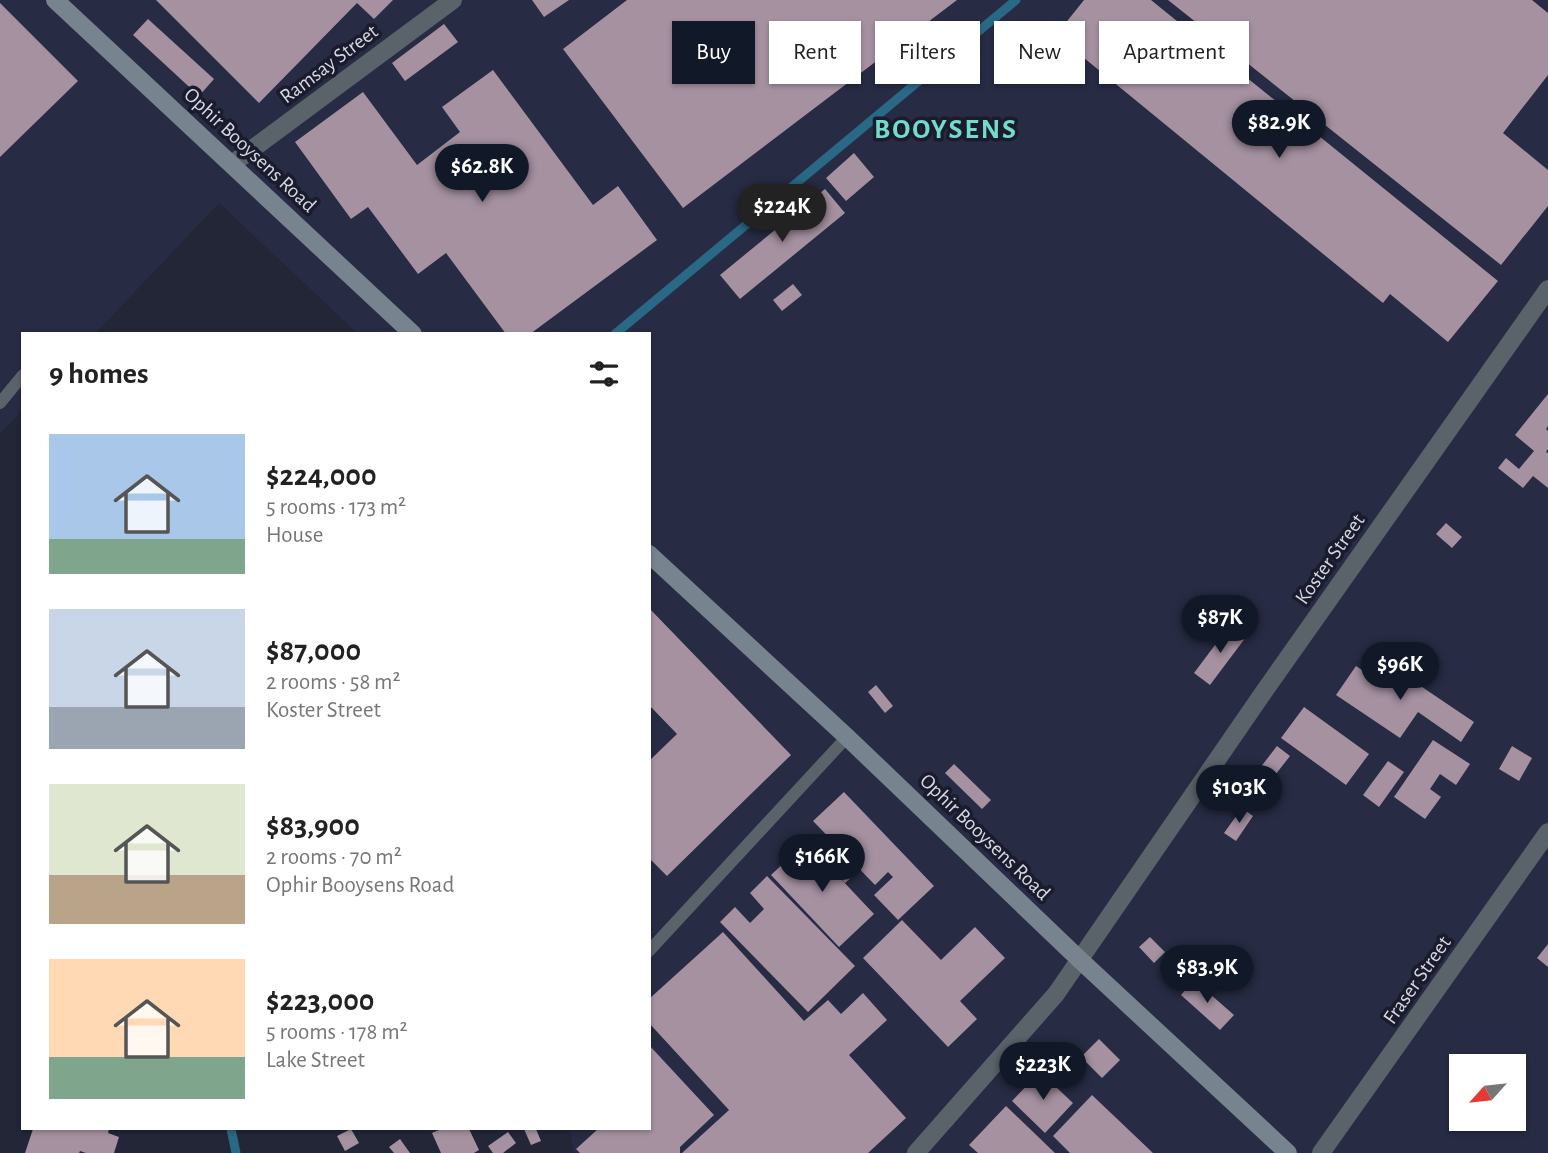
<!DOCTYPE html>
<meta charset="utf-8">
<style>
body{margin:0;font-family:"Alegreya Sans",sans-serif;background:#f2f2f2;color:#222;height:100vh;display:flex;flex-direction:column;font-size:26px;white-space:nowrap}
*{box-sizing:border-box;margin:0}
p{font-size:23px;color:#767676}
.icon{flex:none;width:38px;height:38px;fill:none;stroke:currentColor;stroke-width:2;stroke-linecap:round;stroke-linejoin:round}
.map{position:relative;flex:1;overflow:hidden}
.details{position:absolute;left:21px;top:332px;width:630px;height:798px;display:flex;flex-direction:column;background:#fff;border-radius:0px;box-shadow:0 2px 5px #0004}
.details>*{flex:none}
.guide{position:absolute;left:672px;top:21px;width:665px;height:63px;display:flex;gap:14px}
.needle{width:46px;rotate:243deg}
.fabs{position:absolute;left:1449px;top:1054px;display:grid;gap:14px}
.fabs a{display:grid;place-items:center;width:77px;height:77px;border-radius:0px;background:#fff;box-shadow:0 2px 5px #0004;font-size:35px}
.price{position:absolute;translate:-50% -60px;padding:0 16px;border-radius:24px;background:#111827;color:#fff;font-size:23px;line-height:46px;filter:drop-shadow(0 2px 4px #0008)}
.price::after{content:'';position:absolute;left:50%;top:42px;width:21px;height:16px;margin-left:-10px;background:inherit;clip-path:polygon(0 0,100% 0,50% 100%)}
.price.on{background:#222;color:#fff}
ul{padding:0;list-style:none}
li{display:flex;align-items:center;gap:21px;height:175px;padding:0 28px}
li span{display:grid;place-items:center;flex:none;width:196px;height:140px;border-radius:0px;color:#555}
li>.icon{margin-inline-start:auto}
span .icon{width:84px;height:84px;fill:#fffc;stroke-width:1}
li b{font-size:30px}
h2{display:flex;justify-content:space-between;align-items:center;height:84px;padding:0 28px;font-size:30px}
.chip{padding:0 24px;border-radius:0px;background:#fff;box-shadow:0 2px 5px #0004;font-size:24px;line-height:63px}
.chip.on{background:#111827;color:#fff}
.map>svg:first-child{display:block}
.built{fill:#272b43;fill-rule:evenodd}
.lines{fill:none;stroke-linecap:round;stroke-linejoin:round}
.stream{stroke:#2a6986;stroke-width:9}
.building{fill:#a591a0}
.lane{stroke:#5b636a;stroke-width:12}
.street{stroke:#5b636a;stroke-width:18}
.secondary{stroke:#77848f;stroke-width:18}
.labels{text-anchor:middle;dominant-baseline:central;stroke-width:7;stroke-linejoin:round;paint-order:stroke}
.street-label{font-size:21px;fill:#d6d8e4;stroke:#1a1c2d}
.district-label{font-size:28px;font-weight:bold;letter-spacing:2px;fill:#73dbcc;stroke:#1a1c2d}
</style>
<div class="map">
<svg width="1548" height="1153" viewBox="0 0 1548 1153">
<rect width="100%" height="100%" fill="#232637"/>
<path class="built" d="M0,0H1548V1153H574L569,1129H649V334H358L219,203L95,334H23V410L0,434ZM1461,1066H1514V1118H1461Z"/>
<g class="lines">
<path class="stream" d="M615,334L1016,0
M231,1129L236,1153"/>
</g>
<path class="building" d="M156,0H393L374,19L357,3L259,103Z
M532,0H569L544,17Z
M627,0H957L683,208L563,49Z
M1084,0H1151L1498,281L1448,342L1390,294L1383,303L1056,35Z
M1168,0H1532L1548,13V75L1503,133L1548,170V206L1501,265Z
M0,3L78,81L0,157Z
M148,19L214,79L199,96L133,35Z
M444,24L458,42L405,81L392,63Z
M493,70L593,205L618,186L657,240L530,334H506L446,253L418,274L368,207L351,219L295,142L363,92L417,165L460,132L442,107Z
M854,153L874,177L846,201L826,178Z
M825,189L845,213L740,299L720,275Z
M793,284L802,295L782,311L773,300Z
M1548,394V426L1546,429L1548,431V449L1546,452L1548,453V488L1533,476L1523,488L1498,468L1506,458L1519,469L1534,451L1515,435Z
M1446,523L1462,537L1452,548L1436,534Z
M649,608L791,755L667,876L649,858V761L677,734L649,705Z
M1230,625L1246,637L1210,685L1194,673Z
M1382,660L1474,722L1461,742L1418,712L1400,738L1336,695L1356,666L1371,676Z
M876,685L893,706L885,713L868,692Z
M1304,707L1369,754L1346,785L1281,738Z
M1433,740L1470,764L1456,785L1440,774L1430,789L1441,797L1425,819L1394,797Z
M1277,746L1290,756L1265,788L1253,777Z
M1512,746L1532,758L1519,781L1499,769Z
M1388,761L1404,772L1379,807L1363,795Z
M954,764L991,800L982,809L945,773Z
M844,792L934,886L898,920L874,895L893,877L888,872L875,885L813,821Z
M1242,808L1253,816L1236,841L1224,833Z
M806,842L874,914L839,947L771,875Z
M839,857L855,874L845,883L830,866Z
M767,876L855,966L808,1012L720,922L735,907L750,923L764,909L750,893Z
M902,920L941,960L975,927L1005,958L960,1001L977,1019L948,1047L863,958Z
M723,932L804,1021L828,1000L841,1014L863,993L887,1020L849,1055L906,1118L868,1153H682L729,1110L649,1023V999Z
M1150,937L1165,952L1154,963L1139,947Z
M1548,944V967L1537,958Z
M1194,963L1201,973L1183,986L1175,977Z
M1194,980L1234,1015L1220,1030L1181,995Z
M1099,1039L1120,1060L1102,1078L1081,1057Z
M649,1045L714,1115L680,1147V1153H580L576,1149L598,1129H649Z
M1040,1072L1073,1103L1045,1133L1012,1101Z
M1092,1095L1153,1153H1070L1053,1136Z
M1006,1106L1055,1153H978L969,1145Z
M33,1129H109L108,1133L119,1137L114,1153H86L80,1151L79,1153H25Z
M351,1129L359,1143L345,1151L337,1136Z
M441,1129H469L479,1150L474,1153H441L432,1133Z
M524,1129H536L541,1141L531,1145Z
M508,1132L516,1143L503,1153H493L488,1146Z
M400,1139L410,1153H394L389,1147Z"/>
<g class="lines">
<path class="lane" d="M0,403L23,375
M649,951L847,737"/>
<path class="street" d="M232,164L453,0
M916,1153L1056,994L1263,693L1548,289
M1321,1153L1548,832"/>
<path class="secondary" d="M55,0L413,334
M649,554L847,737L1079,959L1288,1153"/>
</g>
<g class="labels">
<g class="street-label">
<text transform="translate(329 64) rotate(-37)">Ramsay Street</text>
<text transform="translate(250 150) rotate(43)">Ophir Booysens Road</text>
<text transform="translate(1330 559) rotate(-55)">Koster Street</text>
<text transform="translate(985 837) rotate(44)">Ophir Booysens Road</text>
<text transform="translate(1417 980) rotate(-55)">Fraser Street</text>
</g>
<g class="district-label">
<text x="946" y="130">BOOYSENS</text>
</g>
</g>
</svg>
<div class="fabs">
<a><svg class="needle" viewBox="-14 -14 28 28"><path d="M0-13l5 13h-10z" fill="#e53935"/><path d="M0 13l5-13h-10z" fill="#767676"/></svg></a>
</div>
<b class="price" style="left:1279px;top:160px">$82.9K</b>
<b class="price" style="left:482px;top:204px">$62.8K</b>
<b class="price on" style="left:782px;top:244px">$224K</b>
<b class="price" style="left:1220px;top:655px">$87K</b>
<b class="price" style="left:1400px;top:702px">$96K</b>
<b class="price" style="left:1239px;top:825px">$103K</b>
<b class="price" style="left:822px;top:894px">$166K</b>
<b class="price" style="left:1207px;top:1005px">$83.9K</b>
<b class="price" style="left:1043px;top:1102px">$223K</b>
<div class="guide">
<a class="chip on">Buy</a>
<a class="chip">Rent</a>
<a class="chip">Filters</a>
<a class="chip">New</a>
<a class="chip">Apartment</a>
</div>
<section class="details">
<h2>9 homes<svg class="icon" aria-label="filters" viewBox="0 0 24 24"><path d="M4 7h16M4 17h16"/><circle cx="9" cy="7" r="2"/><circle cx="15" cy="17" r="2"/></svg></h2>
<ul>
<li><span style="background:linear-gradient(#a9c7e8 75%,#7fa58c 0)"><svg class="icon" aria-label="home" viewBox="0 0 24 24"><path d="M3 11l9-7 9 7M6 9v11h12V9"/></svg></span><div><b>$224,000</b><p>5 rooms · 173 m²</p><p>House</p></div></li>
<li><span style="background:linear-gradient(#c9d6e8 70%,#9aa5b1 0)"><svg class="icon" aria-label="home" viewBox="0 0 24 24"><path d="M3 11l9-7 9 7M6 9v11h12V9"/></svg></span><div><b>$87,000</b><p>2 rooms · 58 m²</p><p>Koster Street</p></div></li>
<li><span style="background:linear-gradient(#dfe7d0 65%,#b9a48a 0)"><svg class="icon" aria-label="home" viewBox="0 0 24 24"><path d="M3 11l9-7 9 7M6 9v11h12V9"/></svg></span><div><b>$83,900</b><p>2 rooms · 70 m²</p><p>Ophir Booysens Road</p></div></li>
<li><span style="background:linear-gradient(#ffd9b3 70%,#7fa58c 0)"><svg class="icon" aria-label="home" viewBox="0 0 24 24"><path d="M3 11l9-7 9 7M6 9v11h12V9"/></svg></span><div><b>$223,000</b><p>5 rooms · 178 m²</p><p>Lake Street</p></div></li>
</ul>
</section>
</div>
